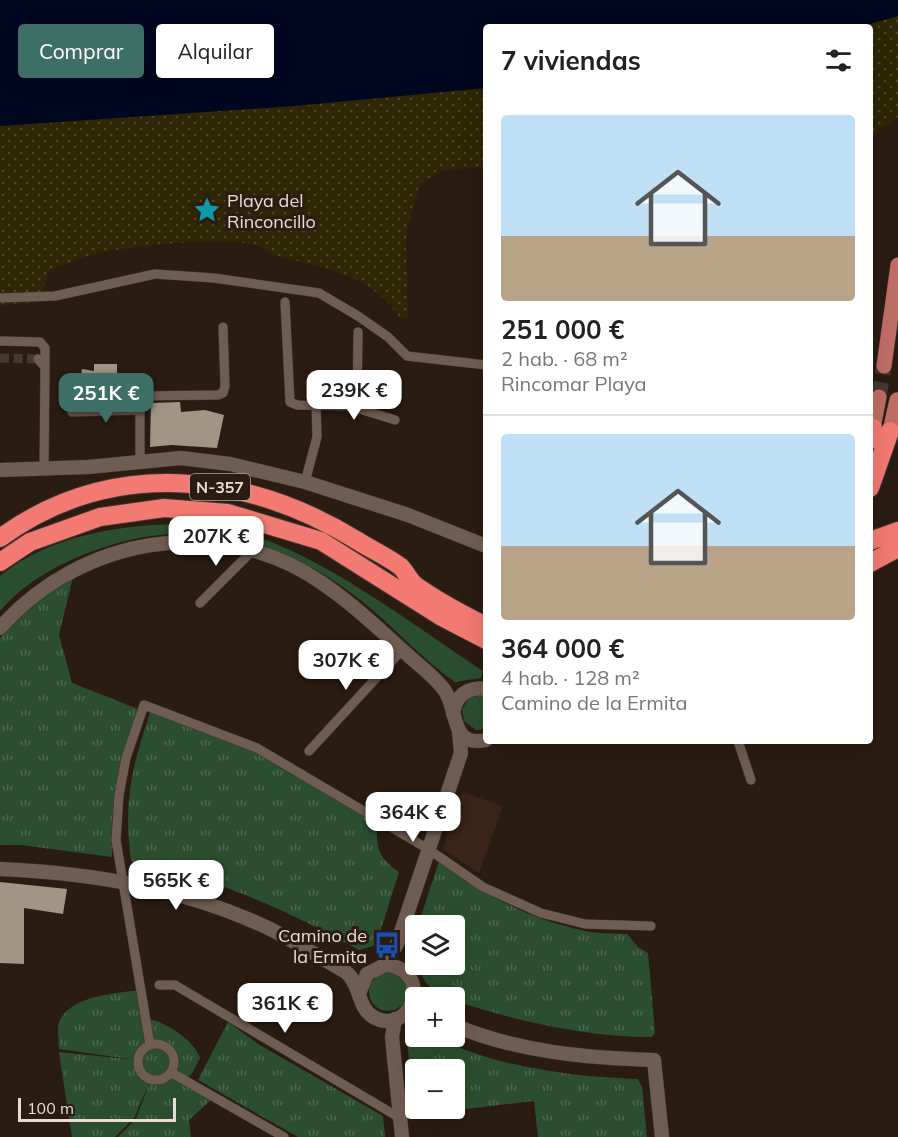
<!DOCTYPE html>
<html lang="es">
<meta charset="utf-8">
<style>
body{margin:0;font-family:Mulish,sans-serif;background:#f6f6f6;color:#222;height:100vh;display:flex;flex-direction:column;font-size:22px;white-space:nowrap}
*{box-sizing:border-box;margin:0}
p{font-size:20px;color:#767676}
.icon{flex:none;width:33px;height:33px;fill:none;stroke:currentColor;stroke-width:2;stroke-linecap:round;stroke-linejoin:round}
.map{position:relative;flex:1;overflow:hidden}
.drawer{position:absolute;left:483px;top:24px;width:390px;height:720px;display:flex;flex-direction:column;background:#fff;border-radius:6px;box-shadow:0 6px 24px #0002}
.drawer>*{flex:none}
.hud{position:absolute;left:18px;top:24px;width:375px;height:54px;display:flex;gap:12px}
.controls{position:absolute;left:405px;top:915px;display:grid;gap:12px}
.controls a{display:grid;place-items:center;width:60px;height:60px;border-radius:6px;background:#fff;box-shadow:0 6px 24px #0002;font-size:30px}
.scale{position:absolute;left:18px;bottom:15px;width:158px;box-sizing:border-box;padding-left:6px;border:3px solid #e7dcd6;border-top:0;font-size:16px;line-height:21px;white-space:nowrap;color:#e7dcd6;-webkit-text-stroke:4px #2b1c12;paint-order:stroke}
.price{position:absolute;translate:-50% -51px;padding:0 14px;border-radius:12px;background:#fff;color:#222;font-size:20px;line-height:39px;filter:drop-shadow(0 2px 3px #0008)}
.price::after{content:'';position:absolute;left:50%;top:36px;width:18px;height:14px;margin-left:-9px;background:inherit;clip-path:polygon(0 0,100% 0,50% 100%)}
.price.on{background:#3d6f66;color:#fff}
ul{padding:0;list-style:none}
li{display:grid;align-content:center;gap:12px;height:318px;padding:0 18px}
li+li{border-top:2px solid #e0e0e0}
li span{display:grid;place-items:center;height:186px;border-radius:6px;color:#555}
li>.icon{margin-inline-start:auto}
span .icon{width:108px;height:108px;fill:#fffc;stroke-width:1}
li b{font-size:26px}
h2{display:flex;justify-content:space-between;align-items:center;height:72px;padding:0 18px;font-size:26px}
.pill{padding:0 21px;border-radius:6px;background:#fff;box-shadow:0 6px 24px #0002;font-size:21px;line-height:54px}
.pill.on{background:#3d6f66;color:#fff}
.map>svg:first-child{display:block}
.built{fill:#392417}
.green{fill:#2b4f2e}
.sand{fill:url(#sand-dots)}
.park{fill:url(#park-tufts);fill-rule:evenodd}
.water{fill:#000720}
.building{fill:#a29583}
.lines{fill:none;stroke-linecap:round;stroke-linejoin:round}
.street-tunnel{stroke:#47392f;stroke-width:9;stroke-dasharray:9 4.5;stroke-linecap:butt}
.primary-tunnel{stroke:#47392f;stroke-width:15;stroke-dasharray:15 8;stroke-linecap:butt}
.street-casing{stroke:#423530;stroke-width:10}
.secondary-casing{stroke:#423530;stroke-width:15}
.primary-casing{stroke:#423530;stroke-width:16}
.highway-casing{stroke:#423530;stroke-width:20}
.street{stroke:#705d52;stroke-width:9}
.secondary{stroke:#705d52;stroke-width:14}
.primary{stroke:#bf6e65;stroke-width:15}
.highway{stroke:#f37a72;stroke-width:18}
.labels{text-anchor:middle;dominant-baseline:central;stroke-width:6;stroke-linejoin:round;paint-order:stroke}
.shield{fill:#2b1c12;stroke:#afa29b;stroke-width:1.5}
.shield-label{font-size:16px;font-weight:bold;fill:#e7dcd6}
.poi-label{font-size:18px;fill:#e7dcd6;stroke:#2b1c12;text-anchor:start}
</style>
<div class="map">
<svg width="898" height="1137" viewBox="0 0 898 1137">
<defs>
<pattern id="sand-dots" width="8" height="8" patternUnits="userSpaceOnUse" patternTransform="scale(1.5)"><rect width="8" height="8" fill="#2f2605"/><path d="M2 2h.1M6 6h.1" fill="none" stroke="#4d4529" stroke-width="1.8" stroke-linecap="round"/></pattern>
<pattern id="park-tufts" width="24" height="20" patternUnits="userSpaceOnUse" patternTransform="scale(1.5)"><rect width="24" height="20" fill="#2b4f2e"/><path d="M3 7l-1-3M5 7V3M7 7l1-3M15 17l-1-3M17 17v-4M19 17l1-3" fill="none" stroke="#4a684c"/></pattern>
</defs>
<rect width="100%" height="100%" fill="#2b1c12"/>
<path class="built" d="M462,792L503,806L479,873L443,849Z"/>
<path class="green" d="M179,524C197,526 216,526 233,530C312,547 415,626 483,671L481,678L455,682C424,661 398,631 369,607C293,544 205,515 108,546C69,558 27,579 0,611V576C48,536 118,525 179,524Z
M480,695L486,696V729L476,730L464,721L462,709L469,698Z
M369 992a19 19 0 1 1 38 0a19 19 0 1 1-38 0Z"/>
<path class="sand" d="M898,16V117L870,138V27H859Z
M486,88V167L444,170L420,184L406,235L408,319H400C379,280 327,267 287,259C271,256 265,247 255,245C219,236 122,246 87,256C74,260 61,266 49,271L39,302L0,305V126L293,106Z"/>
<path class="park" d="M73,577L59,635L72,683L138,709C122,759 109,804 112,857L21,845H0V638L35,600Z
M151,710L253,749L378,821C375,846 378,858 399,872L376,945L359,950C286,909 213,877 131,861C123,801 132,767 151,710Z
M439,862C481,893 529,919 581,930C595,934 612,933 627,934L639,948L648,953L655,1033L652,1037C584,1037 518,1021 455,1001L454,998C433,997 425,982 416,965L454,964V926L418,925Z
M139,990L149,1019C167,1023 194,1040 200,1058L191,1075L186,1079L213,1098L189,1120L191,1137H118L136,1119L150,1081L134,1118L115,1137H72L59,1052L137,1060L59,1049C59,1041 56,1028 60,1020C73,995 115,994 139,990Z
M228,1022L258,1044L383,1116L385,1137H298L198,1080Z
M416,1036C442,1039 472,1054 500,1061C546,1072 591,1078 638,1079L642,1087L647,1137H538L534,1101L414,1115L407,1039ZM416,1070H454V1108H416Z"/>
<path class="water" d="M0,0H898V16L859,27H486V88L293,106L0,126Z"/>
<path class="building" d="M94,364H117V384L93,385L92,390L79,388L82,369L94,371Z
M180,402L181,412L205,410L224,415L217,448L171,445L150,447L151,403Z
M0,882L67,889L63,914L24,908V964L0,963Z"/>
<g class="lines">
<path class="street-tunnel" d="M0,358L38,359"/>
<path class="primary-tunnel" d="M879,397L884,366"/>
<g class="street-casing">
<path id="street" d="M0,298L55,296L155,274L214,278L319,293L358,316L388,337L407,356L486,365
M285,302L290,402L297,405L350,406L395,420
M0,341L40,342L45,348V367
M38,359L45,367L44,469
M357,408L358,332
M72,412L140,410
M140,462V396L218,395L223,393L225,386L223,327
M305,482L317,437L316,404
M200,603L252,551
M738,741L751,780
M309,751L402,650
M159,985H175L400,1118
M138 1062a18 18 0 1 1 36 0a18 18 0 1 1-36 0Z
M150,1045L116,840L119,795L126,758L144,705L257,748L428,849L483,887L541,913L585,924L651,926
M172,1073L284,1137"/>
</g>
<g class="secondary-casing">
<path id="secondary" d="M0,470L88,467L181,458L230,464L305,482L408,515L486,546
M0,628C80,537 220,512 322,583C353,604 381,631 409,656C421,667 436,678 445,691C458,710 450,748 486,740
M453,714C455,696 468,686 486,689
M0,869C92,873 182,888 266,927C293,940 319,957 346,972C361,984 357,1009 375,1018C413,1036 434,968 385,965L367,974L360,991
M383,966L397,944L461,753L459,732
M395,1019L392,1037L402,1137
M454,1025C516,1052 588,1058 654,1060L662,1137"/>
</g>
<g class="primary-casing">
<path id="primary" d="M884,366L898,265
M873,428L879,397
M890,431L897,400"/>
</g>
<g class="highway-casing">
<path id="highway" d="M870,440L873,428
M870,488L890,431
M0,538C111,457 246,472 358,541C372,550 388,557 401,567C406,572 409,580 415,585C437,601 462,614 486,626
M870,541L898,531
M0,562L30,542L100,517L164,508L228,513L321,541L440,616L486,640
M870,563L898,548"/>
</g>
<use href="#street" class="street"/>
<use href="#secondary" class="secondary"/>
<use href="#primary" class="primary"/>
<use href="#highway" class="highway"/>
</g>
<defs>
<g id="sight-bare" transform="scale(2.07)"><path d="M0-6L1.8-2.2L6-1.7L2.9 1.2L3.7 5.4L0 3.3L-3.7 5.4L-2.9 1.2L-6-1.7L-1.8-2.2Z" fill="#0f9aa8" stroke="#2b1c12" stroke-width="2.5" paint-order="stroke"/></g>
<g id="bus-bare" transform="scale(2.07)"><path d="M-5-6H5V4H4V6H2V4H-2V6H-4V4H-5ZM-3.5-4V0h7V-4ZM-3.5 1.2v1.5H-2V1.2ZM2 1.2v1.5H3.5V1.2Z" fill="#1a4fb4" stroke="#2b1c12" stroke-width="2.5" paint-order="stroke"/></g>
</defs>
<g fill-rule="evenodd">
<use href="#sight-bare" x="207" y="210"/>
<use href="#bus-bare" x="387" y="945"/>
</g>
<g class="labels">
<rect class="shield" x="190" y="474" width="60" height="26" rx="4.5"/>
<g class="shield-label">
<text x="220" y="487">N-357</text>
</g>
<g class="poi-label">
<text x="227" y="200">Playa del<tspan x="227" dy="21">Rinconcillo</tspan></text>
<text x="367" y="935" text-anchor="end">Camino de<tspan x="367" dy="21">la Ermita</tspan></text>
</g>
</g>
</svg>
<div class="controls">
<a><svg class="icon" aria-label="layers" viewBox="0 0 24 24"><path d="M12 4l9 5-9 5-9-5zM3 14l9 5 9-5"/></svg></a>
<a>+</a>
<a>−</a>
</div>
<div class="scale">100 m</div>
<b class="price" style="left:354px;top:421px">239K €</b>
<b class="price on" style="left:106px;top:424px">251K €</b>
<b class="price" style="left:216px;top:567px">207K €</b>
<b class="price" style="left:346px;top:691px">307K €</b>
<b class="price" style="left:413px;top:843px">364K €</b>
<b class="price" style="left:176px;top:911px">565K €</b>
<b class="price" style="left:285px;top:1034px">361K €</b>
<div class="hud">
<a class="pill on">Comprar</a>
<a class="pill">Alquilar</a>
</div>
<section class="drawer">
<h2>7 viviendas<svg class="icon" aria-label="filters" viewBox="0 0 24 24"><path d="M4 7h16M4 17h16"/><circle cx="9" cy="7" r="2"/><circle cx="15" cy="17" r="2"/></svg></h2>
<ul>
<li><span style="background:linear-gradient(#bfe0f5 65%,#b9a48a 0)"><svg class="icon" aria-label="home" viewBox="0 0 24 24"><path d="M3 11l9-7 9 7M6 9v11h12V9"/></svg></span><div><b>251 000 €</b><p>2 hab. · 68 m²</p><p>Rincomar Playa</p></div></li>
<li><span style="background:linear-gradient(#bfe0f5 60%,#b9a48a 0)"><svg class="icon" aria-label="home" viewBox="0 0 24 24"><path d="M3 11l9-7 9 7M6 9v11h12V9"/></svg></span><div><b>364 000 €</b><p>4 hab. · 128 m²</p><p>Camino de la Ermita</p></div></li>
</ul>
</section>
</div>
